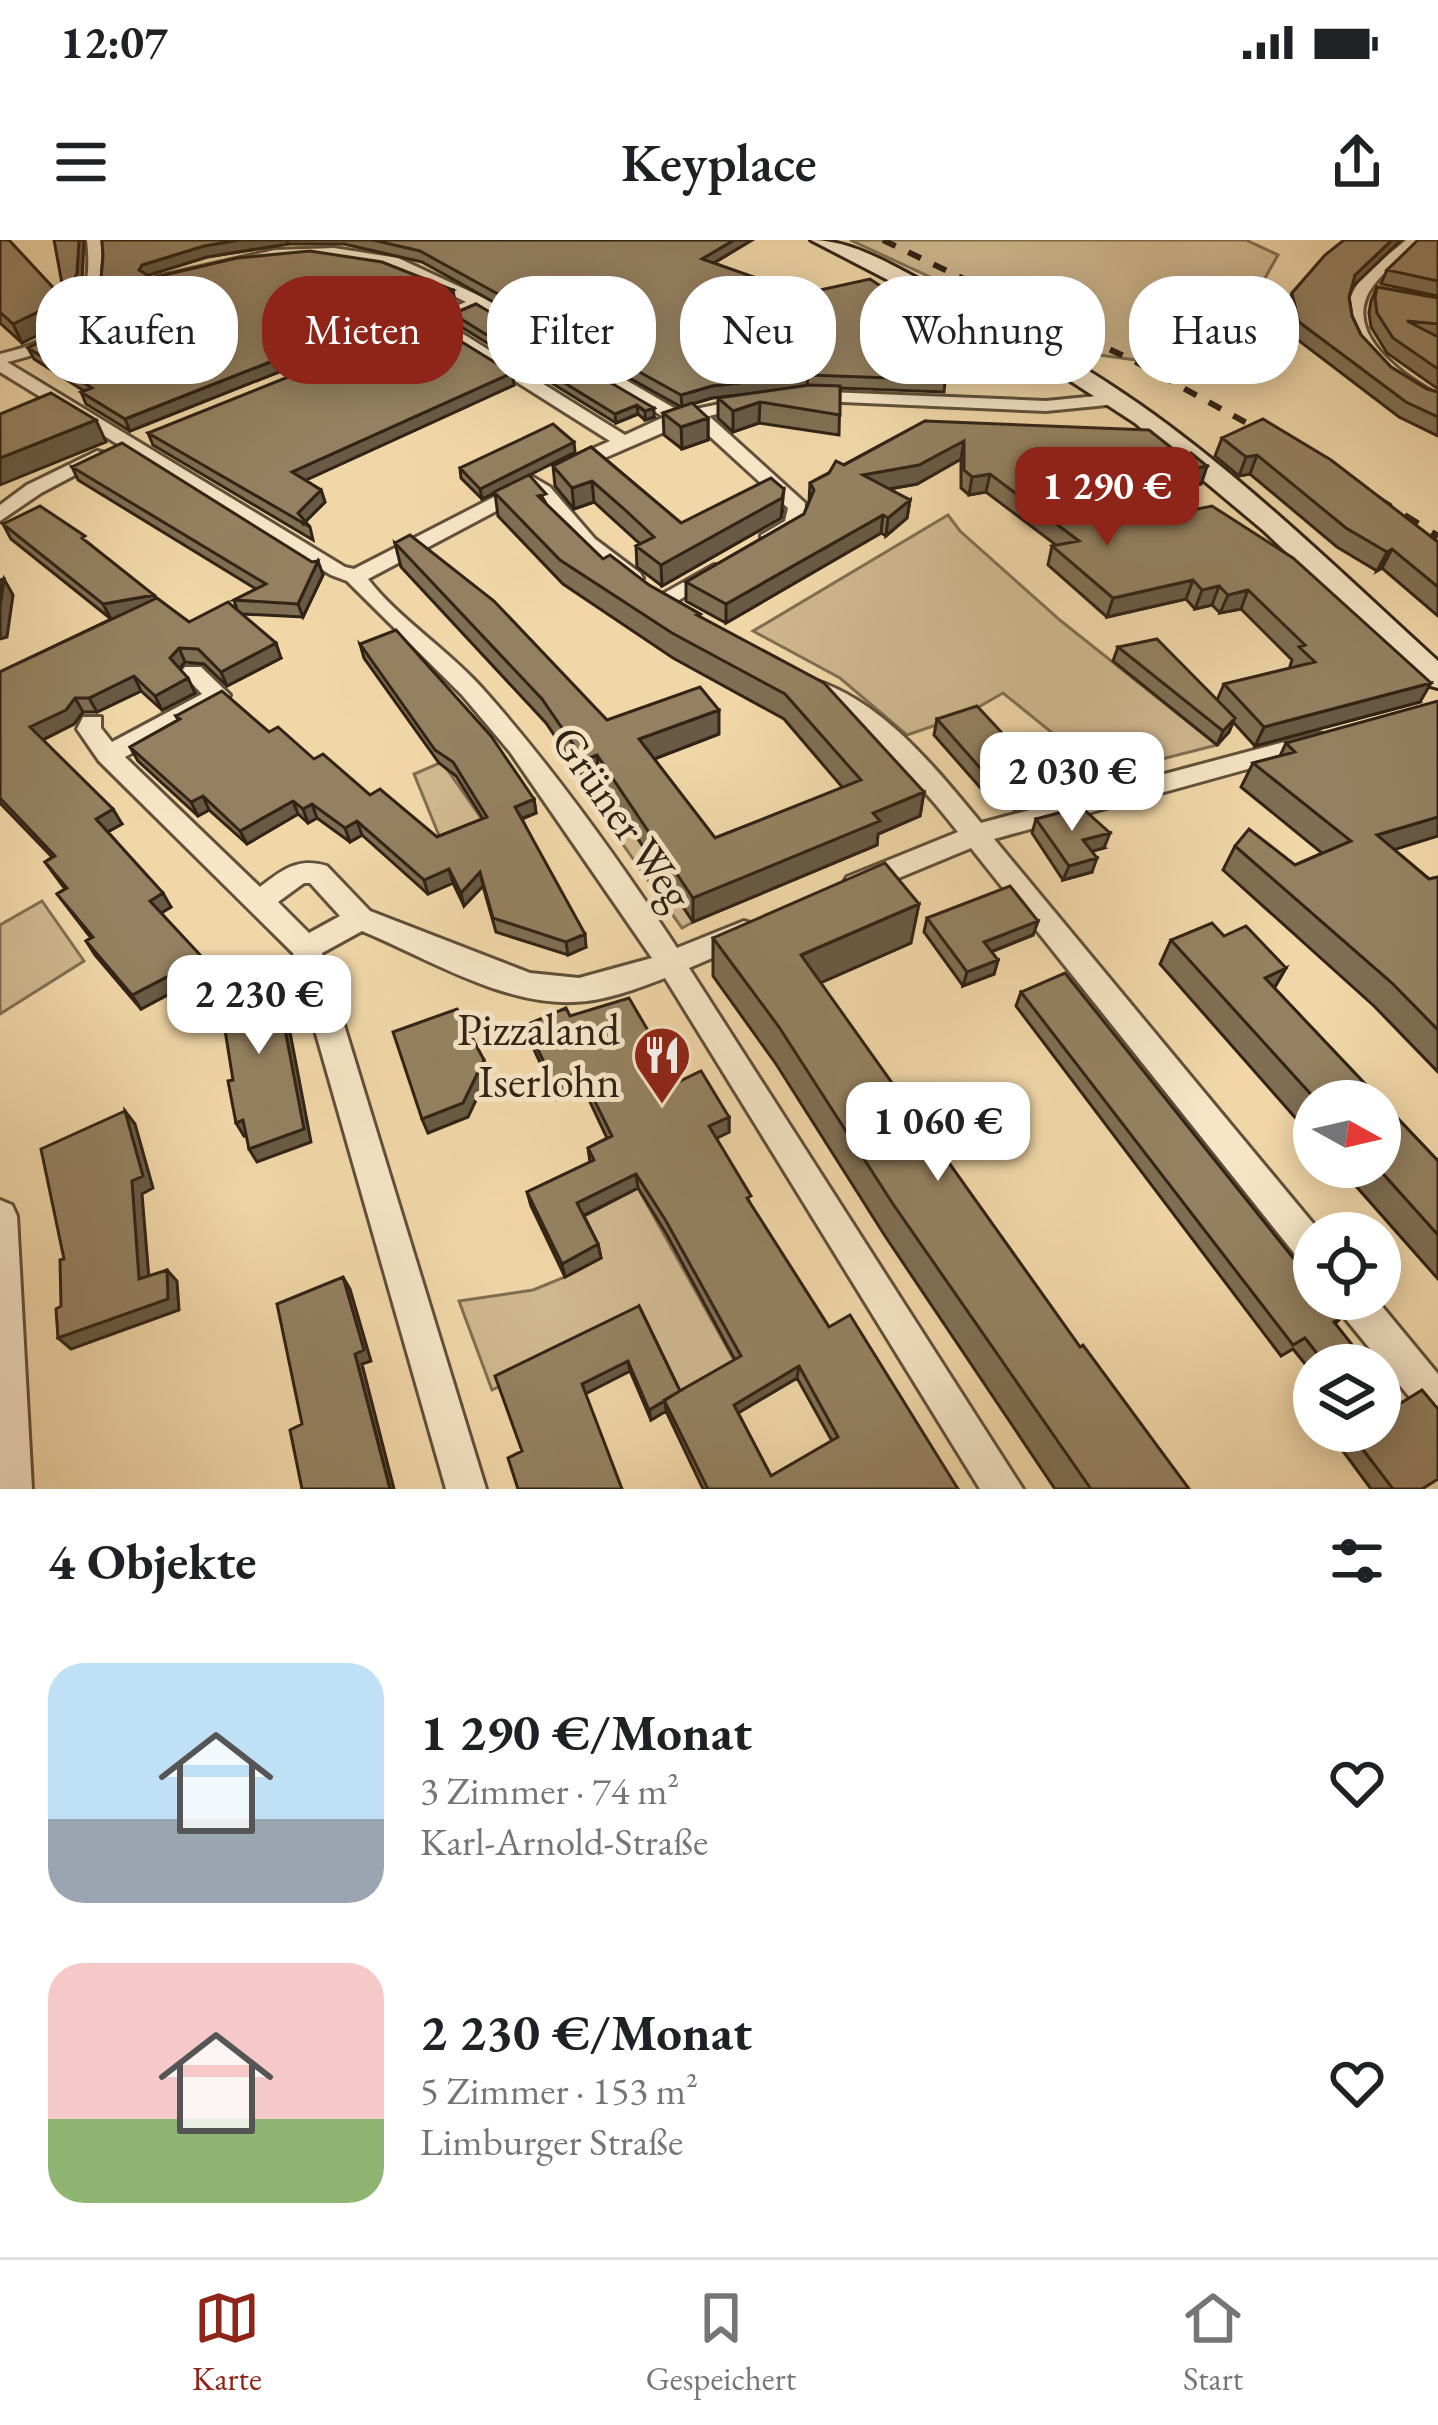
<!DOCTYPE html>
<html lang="de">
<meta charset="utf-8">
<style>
body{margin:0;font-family:"EB Garamond",serif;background:#f2f2f2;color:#202124;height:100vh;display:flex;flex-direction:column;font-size:45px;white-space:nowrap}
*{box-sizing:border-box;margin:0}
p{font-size:39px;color:#757577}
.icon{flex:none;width:66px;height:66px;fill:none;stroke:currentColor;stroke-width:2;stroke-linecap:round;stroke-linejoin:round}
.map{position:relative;height:1249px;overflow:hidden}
.side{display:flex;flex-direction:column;background:#fff;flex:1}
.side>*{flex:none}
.top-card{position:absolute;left:36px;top:36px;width:1368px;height:108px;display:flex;gap:24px}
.needle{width:78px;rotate:98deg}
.tools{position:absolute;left:1293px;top:840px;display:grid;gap:24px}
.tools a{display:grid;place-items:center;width:108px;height:108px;border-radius:50%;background:#fff;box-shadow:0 6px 30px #0003;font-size:60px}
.price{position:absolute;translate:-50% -102px;padding:0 27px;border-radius:24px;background:#fff;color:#222;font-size:39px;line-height:78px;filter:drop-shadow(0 3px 6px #0008)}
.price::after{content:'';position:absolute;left:50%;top:72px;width:36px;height:27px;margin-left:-18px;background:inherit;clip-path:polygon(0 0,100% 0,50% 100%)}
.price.selected{background:#8f2418;color:#fff}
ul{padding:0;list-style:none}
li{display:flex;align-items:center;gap:36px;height:300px;padding:0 48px}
li span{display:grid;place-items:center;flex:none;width:336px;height:240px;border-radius:36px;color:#555}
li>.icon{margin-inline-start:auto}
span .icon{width:144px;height:144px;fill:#fffc;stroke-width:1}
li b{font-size:51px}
h2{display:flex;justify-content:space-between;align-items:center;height:144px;padding:0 48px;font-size:51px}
.chip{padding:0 42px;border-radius:48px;background:#fff;box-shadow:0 6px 30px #0003;font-size:42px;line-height:108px}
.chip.selected{background:#8f2418;color:#fff}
.status{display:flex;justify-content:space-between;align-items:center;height:84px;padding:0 60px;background:#fff;direction:ltr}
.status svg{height:33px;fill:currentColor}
header{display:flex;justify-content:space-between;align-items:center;height:156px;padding:0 48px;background:#fff;font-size:54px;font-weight:600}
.dock{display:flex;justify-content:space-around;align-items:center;height:168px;border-top:3px solid #e0e0e0;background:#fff;font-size:33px;color:#757577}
.dock a{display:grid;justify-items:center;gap:6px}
.dock .selected{color:#8f2418}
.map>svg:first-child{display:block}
.green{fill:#d0b88f;stroke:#806e52;stroke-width:3}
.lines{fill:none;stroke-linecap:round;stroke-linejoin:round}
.minor-casing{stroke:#61503a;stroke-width:6}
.secondary-casing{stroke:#312315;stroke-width:6}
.minor{fill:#f6e5c6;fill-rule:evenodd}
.secondary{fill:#f6e5c6;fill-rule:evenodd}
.rail-far1{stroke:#312315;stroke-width:6;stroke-dasharray:14 14;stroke-linecap:butt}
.rail{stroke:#312315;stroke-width:8;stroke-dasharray:16 16;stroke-linecap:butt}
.wall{fill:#806f53;stroke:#312315;stroke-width:3;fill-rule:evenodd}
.shaded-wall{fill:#685a44;stroke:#312315;stroke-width:3}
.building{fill:#958161;stroke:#312315;stroke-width:3;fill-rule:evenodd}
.labels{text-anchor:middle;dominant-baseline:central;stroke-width:10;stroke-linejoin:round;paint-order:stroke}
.street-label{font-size:45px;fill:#312315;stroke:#f6e5c6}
.poi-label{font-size:45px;fill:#312315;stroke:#f6e5c6;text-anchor:end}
</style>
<div class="status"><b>12:07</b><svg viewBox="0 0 49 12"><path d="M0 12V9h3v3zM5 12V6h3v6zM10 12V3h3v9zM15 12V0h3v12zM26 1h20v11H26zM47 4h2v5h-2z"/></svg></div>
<header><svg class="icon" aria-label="menu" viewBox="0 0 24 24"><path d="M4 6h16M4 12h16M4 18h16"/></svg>Keyplace<svg class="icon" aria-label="share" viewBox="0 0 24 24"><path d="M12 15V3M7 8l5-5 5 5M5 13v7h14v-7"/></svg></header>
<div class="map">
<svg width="1438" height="1249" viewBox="0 0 1438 1249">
<rect width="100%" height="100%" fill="#f1d7a8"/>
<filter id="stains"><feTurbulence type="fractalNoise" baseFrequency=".00167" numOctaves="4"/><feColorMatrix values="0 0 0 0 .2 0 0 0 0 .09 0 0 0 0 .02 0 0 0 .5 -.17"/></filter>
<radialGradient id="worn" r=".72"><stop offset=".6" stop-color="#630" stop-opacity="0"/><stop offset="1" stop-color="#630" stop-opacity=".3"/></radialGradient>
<path class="green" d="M850,0H1246L1278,15L1260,47L1276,113L1246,135L1099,115Z
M948,275L960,291L1061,381L1217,505L1103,534L1003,453L963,476L907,495L840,438L753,391Z
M442,522L490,591L449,620L414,534Z
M621,573L693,682L682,688L605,579Z
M42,661L84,721L0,774V685Z
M638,948L739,1129L682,1162L640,1078L492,1150L459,1061L533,1050L565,1037L580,978Z"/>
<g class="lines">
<g class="minor-casing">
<path id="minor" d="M87,0H101C112,75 77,106 7,122L345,327L354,329L533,237L550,247L595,299L640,333L643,338L632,344C588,329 563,283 532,252L368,339C397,377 448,410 482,448C554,529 617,617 677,708L744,681L754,684L758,692L754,700L689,728L1023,1249H980L665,738C636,749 605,761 574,762C502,765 427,718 362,691L322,713L486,1249H446L293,713L99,521L77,489L83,477H101V488L112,502L202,454L181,432L185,427H201L230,455L226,461L125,517L260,647C282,630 298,617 327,626L370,671L530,733L579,738L652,718L510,512L462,455L347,341L331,335L0,132V114C67,99 95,70 87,0ZM304,643H310L340,676L309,693L278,662Z
M1406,0H1422C1407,16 1386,28 1373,46C1339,92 1403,136 1438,155V167C1397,154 1328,102 1353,52C1364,30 1388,16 1406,0Z
M334,8L398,18L486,59L681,172L759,156V164L709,176L805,263L804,284L775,303H761V295L785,281L788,268L692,180L572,232H558V224L610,201L430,87L394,96V90L466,62C441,50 415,33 389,25C316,2 237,26 165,42L157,37L275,10ZM478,68L664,177L625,195L444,82Z
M803,151L1046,161L1117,154L1126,159L1117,164L1046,171L797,160V152Z
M97,211L113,215L41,253L0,281V265L27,245Z
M714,325L721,327V335L669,366L661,368L650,361Z
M814,440C883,461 937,530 981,583L1318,493L1327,495L1330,501L1327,507L994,599L1321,993H1314V1028L1302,1023L971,608L867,651H847L843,644L847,637L958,592C923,547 894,518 850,481C835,469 815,462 802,448L806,443Z
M0,960L12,965L17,976L32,1249H0Z
M1335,1059H1376L1438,1134V1182L1425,1176L1340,1072Z"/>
</g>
<g class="secondary-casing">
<path id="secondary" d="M811,0C853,0 893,26 930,45C1007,82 1083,123 1153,174C1255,248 1345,336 1438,421V448L1427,445L1264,291L1135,183L1023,110Z"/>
</g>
<use href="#minor" class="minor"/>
<use href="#secondary" class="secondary"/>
<path class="rail-far1" d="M883,0L1138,123L1279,201"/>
<path class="rail" d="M1377,259L1438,297"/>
</g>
<path class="wall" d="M0,0L60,55L68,74L56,86L22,103L0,83Z
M102,0H752L714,23L985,129L945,141L944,152L840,148L839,195L759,183L733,192L718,178V158L751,153L712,158L692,164L708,178V200L682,209L664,195L663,173L681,167L422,22L344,4H288L207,17L147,35L152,38L455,62L130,191L86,164L81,152L84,151L34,119L28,108L68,88L84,74L101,39L103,16Z
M1344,0H1401L1352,47L1349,57L1352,76L1361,95L1391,127L1427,149L1438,152V196L1399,177L1294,97L1287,67L1292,53Z
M1438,0V56L1381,44L1387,30Z
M1377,47L1438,58V149L1387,113L1371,87L1369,73L1371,61Z
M476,64L654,177L645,180L638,174L616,183L455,83L453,74Z
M512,133L514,145L305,240L321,250L325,262L305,282L310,287L313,300L153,205L148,193Z
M925,181L1183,217L1207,226L1201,244L1190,246L1176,273L1420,462L1255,506L1233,482L1229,492L1217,505L1113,421L1118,407L1217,460L1224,444L1292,428L1290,426L1292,420L1241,369L1220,373L1212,365L1195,369L1186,359L1107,377L1048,325L1052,306L1056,305L986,252L969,255L961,248V219L917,244L889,249L910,260L907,278L886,296L881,293L726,383L686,361V342L804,274L809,262L810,243ZM1136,240L1173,274L1111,286L1076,261Z
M1222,198L1438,302V376L1382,328L1377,331L1337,307L1250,234L1239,236L1215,216Z
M591,207L681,283L783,270L781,278L662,346L637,327L636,306L640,304L594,262L574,269L555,246L553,226Z
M575,212L529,235L547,265L603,319L700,374V377L924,552L920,576L878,594L877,605L693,682L599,540L587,544L546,483L401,327L395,303L607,480L719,494L654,519L715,598L843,548L784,479L673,418L563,344L498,276L495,253L482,259L461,238L460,228Z
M72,227L323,335L303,377L242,374L281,418L227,446L204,424L185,422L180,429L195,453L162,470L141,451L97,472H83L74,484L43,500L122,584L108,592L171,667L161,673L210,732L141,769L95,715L86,701L91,698L57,654L65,649L45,622L52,617L0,563V432L111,379L11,299L3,284L88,303L156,359L189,382L237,370L234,360L256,349L78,240Z
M360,404L534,559L536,573L522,579L586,707L568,715L496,692L483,646L464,666L453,643L428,654L362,595L350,602L317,578L308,583L298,574L247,604L209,570L198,576L138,521L130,507L178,480L176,476L269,492L437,597L483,579L456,536L439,523L364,418Z
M937,479L1029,522L1057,544L1052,560L1015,569L1007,558L992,561L934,495Z
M1286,503L1394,610L1429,639L1438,637V832L1374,766L1223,630L1235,606L1295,625L1322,613L1241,547L1253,523L1280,516Z
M1036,579L1104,608L1092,611V632L1063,640L1032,593Z
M927,678L1038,681L1033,695L991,712L998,720L994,734L963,746L924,692Z
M1224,696L1286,728L1274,748L1438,921V1039L1339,927H1380V861H1314V899L1160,724L1171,700Z
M713,698L911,703L820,743L1080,1107L1189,1249H1055L885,996L776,824L713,736Z
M1021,752L1341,1078L1335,1084L1360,1125H1314V1135L1293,1109L1281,1116L1016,766Z
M570,776L678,842L729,877V892L716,898L751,965L829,1087L958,1249H703L666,1171L651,1180L630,1131L586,1153L522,1211L639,1066L680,1151L735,1120L667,995L638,948L584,976L598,1004L601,1018L565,1037L531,966L527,952L590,922L588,908L607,898L583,847L557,859L530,801L526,785ZM797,1138L832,1201L771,1236L738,1173Z
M1355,1191L1422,1249H1371L1337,1203Z"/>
<path class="shaded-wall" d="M79,0H84L82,44L70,71L65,60Z
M239,0H287L288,4L207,17L146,36L139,30L142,25L204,6Z
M734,0H752L702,30V19Z
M1392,0H1401L1349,50L1355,35Z
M453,50L455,62L130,191L125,179Z
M60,55L68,74L56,86L22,103L13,84Z
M987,117L985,129L945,141V130Z
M512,133L514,145L295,245L292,232Z
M808,135L807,147L712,158L682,167L681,155L712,146Z
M760,162L759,183L733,192V171Z
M637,165L638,174L616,183L615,174Z
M654,168V177L645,180V171Z
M708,178V200L682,209L681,187Z
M96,180L106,202L0,245V218Z
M964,201L961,219L917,244L861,254L863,235Z
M574,202L575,212L482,259L480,249Z
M1257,215L1250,234L1239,236L1246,217Z
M1141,222L1136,240L1056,268L1060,250Z
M1207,226L1201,244L1190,246L1175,276L1181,258L1196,228Z
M990,234L986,252L969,255L972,237Z
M592,241L594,262L574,269L572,248Z
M784,249L781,278L662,346L661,325Z
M321,250L325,262L303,284L298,273Z
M910,260L907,278L886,296L888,278Z
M883,275L881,293L726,383V364Z
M1392,309L1382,328L1377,331L1387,312Z
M318,321L323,335L303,377L298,364Z
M4,339L13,355L7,397L0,399V366Z
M1193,340L1186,359L1107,377L1113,358Z
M1219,346L1212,365L1195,369L1202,350Z
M1248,350L1241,369L1220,373L1228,355Z
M154,355L161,371L111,379L103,364Z
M276,403L281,418L227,446L221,432Z
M179,408L185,422L176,432L170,418Z
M134,436L141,451L97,472L89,458Z
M188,438L195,453L162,470L155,456Z
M1431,443L1420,462L1255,506L1264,487Z
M75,458L83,472L74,484L38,502L30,487Z
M719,470V494L641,524L639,499Z
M1235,478L1229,492L1217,505L1223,491Z
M597,515L599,540L587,544L584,520Z
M1011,542L1007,558L992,561L996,546Z
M1057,544L1052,560L1015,569L1019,554Z
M924,552L920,576L878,594L877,605L693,682V658L873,573Z
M203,556L209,570L198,576L191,562Z
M534,559L536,573L518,580L515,567Z
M293,561L298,574L247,604L240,591Z
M312,564L317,578L308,583L303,569Z
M113,569L122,584L105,593L96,579Z
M1438,577V596L1361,620L1377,595Z
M357,581L362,595L350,602L345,588Z
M1110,593L1104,608L1078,615L1083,600Z
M1097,618L1092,632L1063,640L1069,626Z
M449,629L453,643L428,654L424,640Z
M480,632L483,646L464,666L461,653Z
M163,653L171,667L158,675L150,661Z
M919,664L911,703L797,753L801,715Z
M1038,681L1033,695L980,716L984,702Z
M585,694L586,707L568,715L566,702Z
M203,718L210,732L141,769L132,755Z
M998,720L994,734L963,746L967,732Z
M273,726L280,740L311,902L257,922L249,909Z
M1286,728L1272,752L1265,738Z
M484,820L488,835L468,877L428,893L422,879Z
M580,831L583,847L557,859L554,843Z
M125,871L135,884L153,948L142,954L150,1051L139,1039Z
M729,877V892L709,902V886Z
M243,880L251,893L244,896L236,883Z
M636,934L638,948L580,977L577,963Z
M598,1004L601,1018L565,1037L562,1024Z
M167,1030L177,1041L179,1070L71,1109L58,1098Z
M343,1037L350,1049L371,1121L362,1124L394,1249H390L355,1114Z
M628,1121L630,1131L585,1154L582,1144Z
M799,1126L797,1138L733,1176L734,1165Z
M665,1161L666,1171L651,1180L649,1170Z"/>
<path class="building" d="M0,0H9L60,55L48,67L13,84L0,72Z
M54,0H79L77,33L65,60Z
M102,0H239L204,6L142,25L139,30L152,38L237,18L310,11L382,22L453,50L125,179L81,152L92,148L28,108L68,88L84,74L101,39L103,16Z
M373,0H734L702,19L802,54L870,39L987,117L945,130L946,140L808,135L712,146L681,155L420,11Z
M1344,0H1392L1355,35L1349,57L1352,76L1361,95L1391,127L1427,149L1438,152V177L1406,162L1299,82L1292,53L1325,15Z
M1418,0H1438V41L1387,30Z
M1377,47L1438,58V84L1407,81L1438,97V129L1393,98L1377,73L1375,58Z
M476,64L654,168L645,171L637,165L615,174L453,74Z
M428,81L512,133L292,232L321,250L298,273L310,287L148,193Z
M809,145L840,146V175L760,162L733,171L718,158Z
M51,153L96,180L0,218V174Z
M692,163L708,178L681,187L663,173Z
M1263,179L1331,220L1438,302V347L1392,309L1387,312L1346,288L1257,215L1246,217L1222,198Z
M925,181L1149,190L1183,217L1191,213L1207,226L1196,228L1181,258L1141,222L1060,250L1111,286L1212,266L1293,318L1431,443L1264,487L1224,444L1315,422L1299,407L1305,405L1248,350L1228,355L1219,346L1202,350L1193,340L1113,358L1052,306L1079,301L990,234L972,237L964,230V201L919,225L863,235L910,260L888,278L883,275L726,364L686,342L804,274L814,250L810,243L829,233L836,221L844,225Z
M553,184L574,202L480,249L460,228Z
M122,203L312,322L318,321L298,364L234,360L266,344L72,227Z
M591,207L681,283L771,238L784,249L782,258L661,325L636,306L654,297L623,268L592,241L572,248L553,226Z
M529,235L546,254L538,256L603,319L610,315L649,345L700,374L697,375L824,443L924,552L873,573L880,581L693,658L597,515L584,520L542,459L395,303L410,295L494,361L607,480L700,447L719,470L639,499L715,598L861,540L785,454L672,393L560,320L494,252Z
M40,266L85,296L82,298L154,355L103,364L3,284Z
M4,339L0,366V340Z
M157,358L189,382L228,362L276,403L221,432L198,409L179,408L170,418L188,438L155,456L134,436L89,458H75L66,470L30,487L113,569L96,579L163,653L150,661L203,718L132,755L86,701L93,697L57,654L67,648L45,622L55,616L0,558V432Z
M396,390L491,496L534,559L515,567L585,694L566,702L493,678L480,632L461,653L449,629L424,640L357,581L345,588L312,564L303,569L293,561L240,591L203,556L191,562L130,507L180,479L176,476L222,451L269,492L278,487L314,519L323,514L370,555L380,549L437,597L487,577L453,522L435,510L360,404Z
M1157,399L1235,478L1223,491L1118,407Z
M1438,461V577L1377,595L1429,639L1438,637V790L1392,743L1235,606L1249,589L1295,625L1351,601L1253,523L1295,512L1286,503Z
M977,466L1029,522L1034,521L1057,544L1019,554L1011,542L996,546L937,479Z
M1081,567L1110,593L1083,600L1097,618L1069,626L1036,579Z
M885,623L919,664L801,715L1080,1107L1083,1105L1189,1249H1091L893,964L779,787L713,698Z
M1010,646L1038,681L984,702L998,720L967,732L927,678Z
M1212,683L1224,696L1246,686L1286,728L1265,738L1438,921V995L1377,927H1380V861H1317L1171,700Z
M273,726L304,889L249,909L243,880L236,883L228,841L233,840L217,740Z
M1065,733L1314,1044V1059H1326L1341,1078L1334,1082L1365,1121L1357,1125H1326L1305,1098L1293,1105L1021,752Z
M629,758L678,842L701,831L729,877L709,886L751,956L747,958L829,1087L850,1075L958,1249H708L664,1160L741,1116L666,981L636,934L577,963L598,1004L562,1024L527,952L594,920L588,908L612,896L580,831L554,843L526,785L566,768L570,776ZM799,1126L838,1197L771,1236L734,1165Z
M457,769L484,820L463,863L422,879L393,792Z
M125,871L143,936L132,941L139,1039L167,1030L168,1059L58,1098L56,1069L61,1066L60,1020L64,1019L41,909Z
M343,1037L364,1110L355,1114L390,1249H302L290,1190L302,1184L277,1064Z
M639,1066L680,1151L649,1170L628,1121L582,1144L622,1249H518L508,1218L522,1211L495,1136Z
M1422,1150L1438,1169V1239L1422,1249H1393L1351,1194L1355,1191H1380V1176Z"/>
<defs>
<g id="restaurant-pin" transform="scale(3)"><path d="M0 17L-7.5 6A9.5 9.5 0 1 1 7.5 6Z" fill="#8f2418" stroke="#f6e5c6"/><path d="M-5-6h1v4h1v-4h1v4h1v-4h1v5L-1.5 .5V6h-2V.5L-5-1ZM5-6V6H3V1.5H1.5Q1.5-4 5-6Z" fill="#fff"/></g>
</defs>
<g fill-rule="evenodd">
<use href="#restaurant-pin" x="662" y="815"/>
</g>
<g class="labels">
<g class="street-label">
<text transform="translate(623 577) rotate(55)">Grüner Weg</text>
</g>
<g class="poi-label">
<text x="620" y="789">Pizzaland<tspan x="620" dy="52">Iserlohn</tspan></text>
</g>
</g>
<rect width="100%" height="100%" filter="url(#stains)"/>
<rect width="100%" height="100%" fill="url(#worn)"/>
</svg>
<div class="tools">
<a><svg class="needle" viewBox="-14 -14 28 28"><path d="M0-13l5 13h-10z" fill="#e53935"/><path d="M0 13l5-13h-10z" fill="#757577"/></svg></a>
<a><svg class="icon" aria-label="locate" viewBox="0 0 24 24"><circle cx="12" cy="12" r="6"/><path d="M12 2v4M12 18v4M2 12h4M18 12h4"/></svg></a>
<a><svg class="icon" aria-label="layers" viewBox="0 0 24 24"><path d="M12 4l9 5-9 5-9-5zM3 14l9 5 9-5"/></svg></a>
</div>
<b class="price selected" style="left:1107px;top:309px">1 290 €</b>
<b class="price" style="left:1072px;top:594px">2 030 €</b>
<b class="price" style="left:259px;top:817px">2 230 €</b>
<b class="price" style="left:938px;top:944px">1 060 €</b>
<div class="top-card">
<a class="chip">Kaufen</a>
<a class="chip selected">Mieten</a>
<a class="chip">Filter</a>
<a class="chip">Neu</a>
<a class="chip">Wohnung</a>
<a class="chip">Haus</a>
</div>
</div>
<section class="side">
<h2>4 Objekte<svg class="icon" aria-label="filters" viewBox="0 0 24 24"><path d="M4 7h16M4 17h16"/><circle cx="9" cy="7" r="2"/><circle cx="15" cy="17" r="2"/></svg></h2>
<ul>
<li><span style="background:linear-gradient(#bfe0f5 65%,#9aa5b1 0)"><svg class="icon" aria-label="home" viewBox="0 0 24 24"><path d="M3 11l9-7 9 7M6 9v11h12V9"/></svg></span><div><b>1 290 €/Monat</b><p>3 Zimmer · 74 m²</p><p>Karl-Arnold-Straße</p></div><svg class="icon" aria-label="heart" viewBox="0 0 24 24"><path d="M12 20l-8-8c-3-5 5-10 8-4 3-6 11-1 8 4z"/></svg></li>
<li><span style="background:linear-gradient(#f6c9c9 65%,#8fb573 0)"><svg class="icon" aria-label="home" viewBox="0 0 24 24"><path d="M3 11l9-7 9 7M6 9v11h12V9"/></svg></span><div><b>2 230 €/Monat</b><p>5 Zimmer · 153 m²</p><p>Limburger Straße</p></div><svg class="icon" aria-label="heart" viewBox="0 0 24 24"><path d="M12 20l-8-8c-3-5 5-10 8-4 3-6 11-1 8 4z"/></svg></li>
</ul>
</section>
<nav class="dock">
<a class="selected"><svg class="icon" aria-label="map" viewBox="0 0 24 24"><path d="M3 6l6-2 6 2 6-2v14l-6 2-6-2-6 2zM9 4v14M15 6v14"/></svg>Karte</a>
<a><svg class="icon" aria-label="saved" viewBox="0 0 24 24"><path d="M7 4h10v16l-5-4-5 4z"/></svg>Gespeichert</a>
<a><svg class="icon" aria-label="home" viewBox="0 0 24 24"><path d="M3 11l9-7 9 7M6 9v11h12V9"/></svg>Start</a>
</nav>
